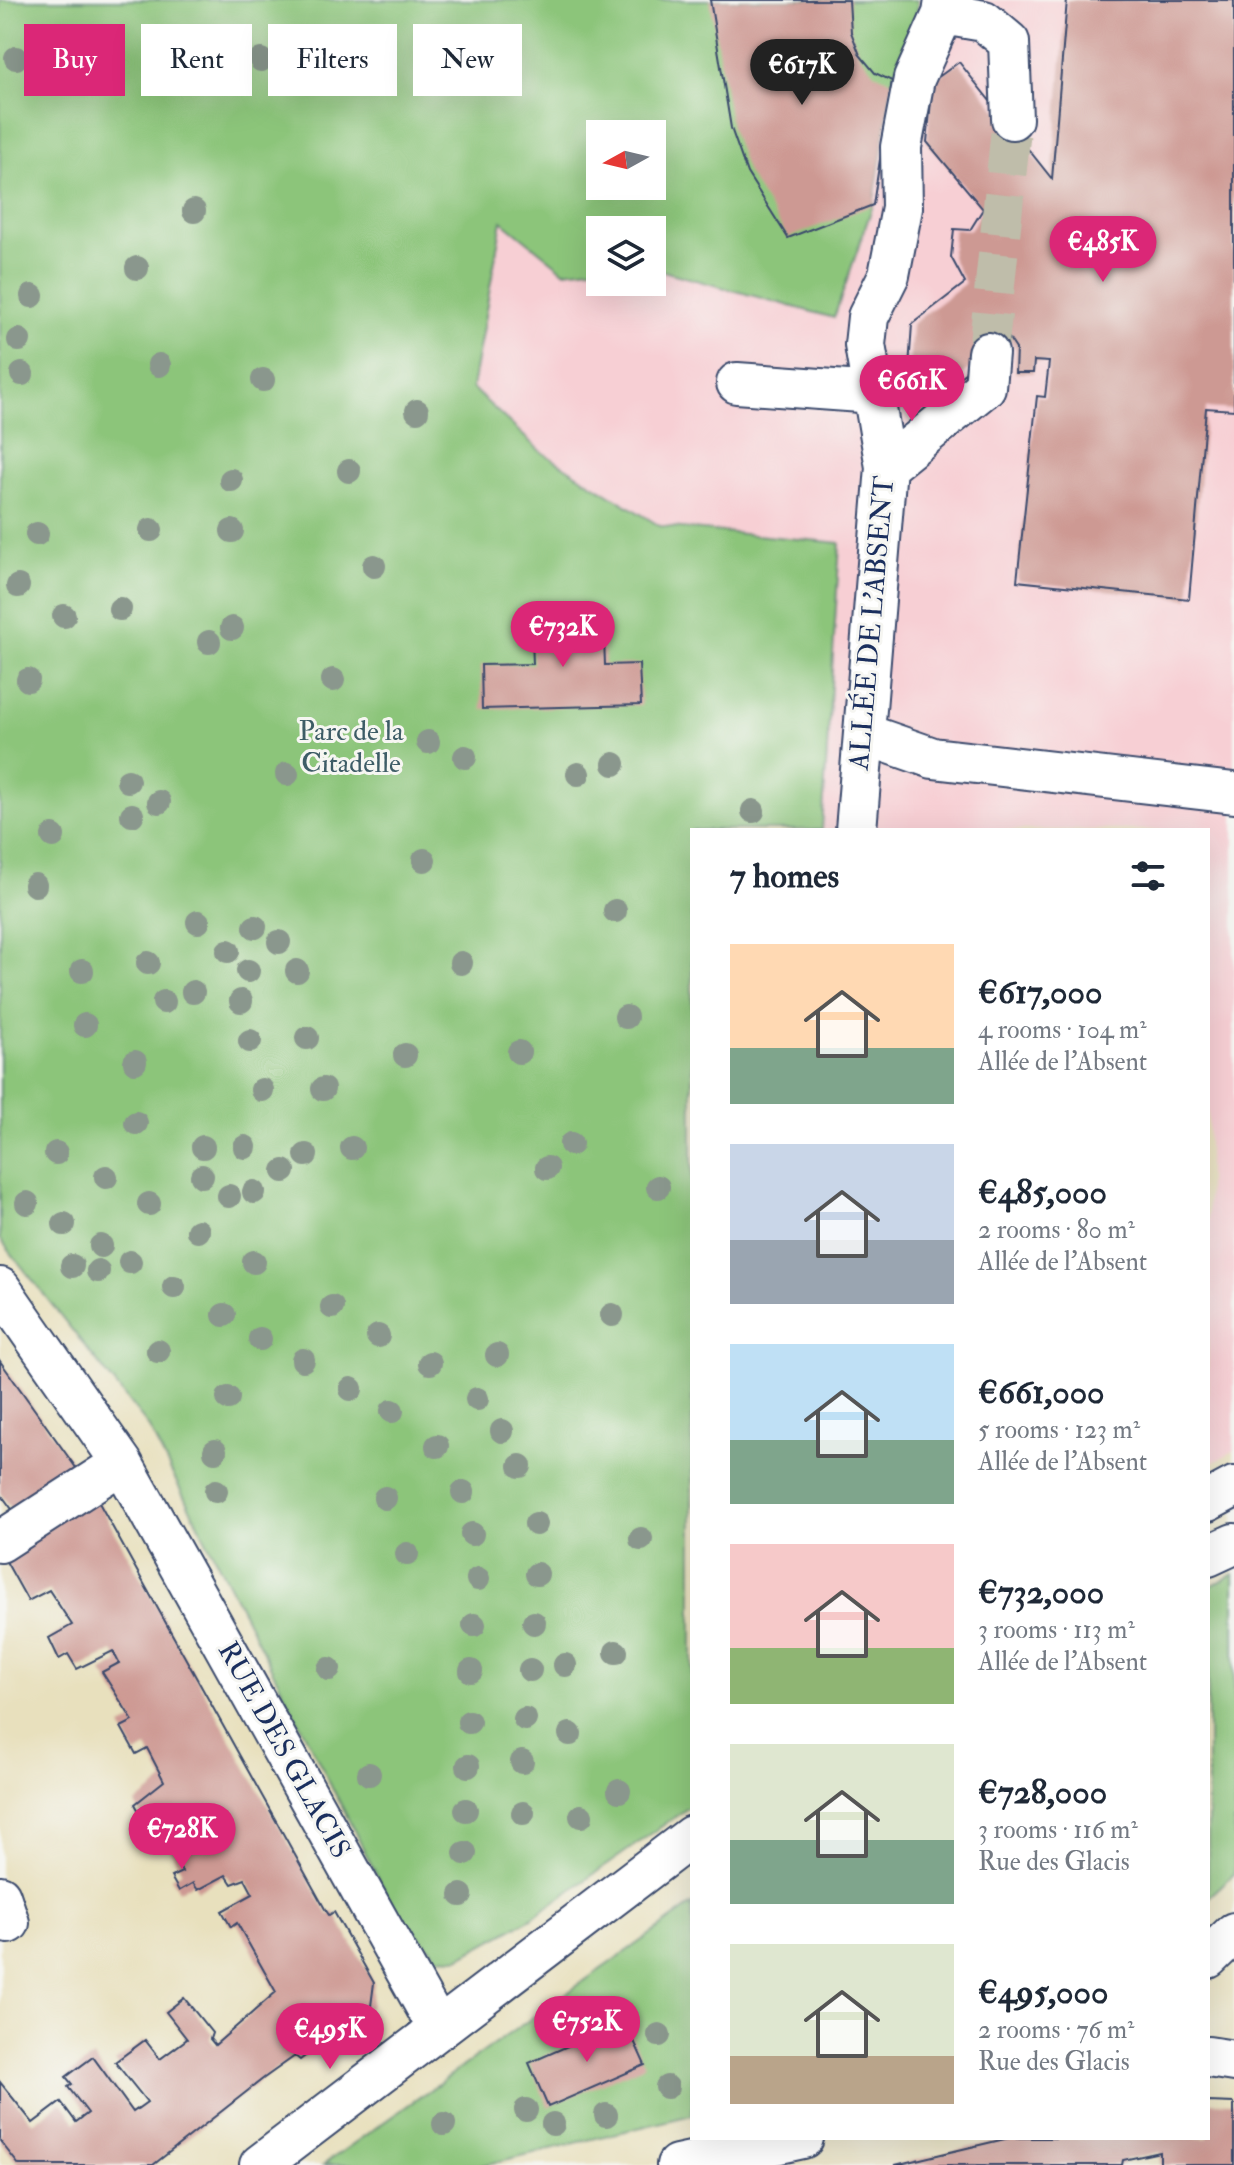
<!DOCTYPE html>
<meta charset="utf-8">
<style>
body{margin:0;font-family:"IM FELL Double Pica",serif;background:#f2f2f3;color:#1f2937;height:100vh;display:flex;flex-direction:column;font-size:30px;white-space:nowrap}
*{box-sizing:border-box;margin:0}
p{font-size:26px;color:#747a83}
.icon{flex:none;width:44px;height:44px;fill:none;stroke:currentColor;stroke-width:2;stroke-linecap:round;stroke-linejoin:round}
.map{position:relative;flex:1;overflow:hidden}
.sheet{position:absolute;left:690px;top:828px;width:520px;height:1312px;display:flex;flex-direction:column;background:#fff;border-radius:0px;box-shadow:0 8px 32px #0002}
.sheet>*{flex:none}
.banner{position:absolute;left:24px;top:24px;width:546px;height:72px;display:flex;gap:16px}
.needle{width:52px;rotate:262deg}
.tools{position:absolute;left:586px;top:120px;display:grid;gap:16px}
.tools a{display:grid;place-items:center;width:80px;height:80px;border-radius:0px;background:#fff;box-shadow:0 8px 32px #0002;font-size:40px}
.price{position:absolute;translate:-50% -68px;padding:0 18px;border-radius:28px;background:#db2777;color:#fff;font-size:26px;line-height:52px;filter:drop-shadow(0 2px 4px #0008)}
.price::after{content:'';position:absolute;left:50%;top:48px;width:24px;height:18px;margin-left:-12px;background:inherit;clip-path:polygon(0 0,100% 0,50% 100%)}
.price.active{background:#222;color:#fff}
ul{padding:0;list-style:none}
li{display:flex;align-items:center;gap:24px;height:200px;padding:0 40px}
li span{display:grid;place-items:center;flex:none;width:224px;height:160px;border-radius:0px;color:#555}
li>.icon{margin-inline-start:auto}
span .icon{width:96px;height:96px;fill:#fffc;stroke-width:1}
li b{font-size:34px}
h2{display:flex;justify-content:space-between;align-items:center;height:96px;padding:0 40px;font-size:34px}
.tag{padding:0 28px;border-radius:0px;background:#fff;box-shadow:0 8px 32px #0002;font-size:28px;line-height:72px}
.tag.active{background:#db2777;color:#fff}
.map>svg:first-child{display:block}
.built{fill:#f7cfd4}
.green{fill:#8cc57a;stroke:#547a6c;stroke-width:2;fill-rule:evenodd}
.building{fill:#cd9993}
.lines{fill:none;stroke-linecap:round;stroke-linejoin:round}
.minor-tunnel{stroke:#bfbdaa;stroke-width:40;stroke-dasharray:40 20;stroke-linecap:butt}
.minor-casing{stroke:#3a4a6c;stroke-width:44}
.minor{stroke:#fff;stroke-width:40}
.tree{fill:#8a978d}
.labels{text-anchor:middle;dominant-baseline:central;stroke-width:6;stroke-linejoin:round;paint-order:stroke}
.street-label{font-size:28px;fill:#1b2f5e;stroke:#f6f6f2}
.park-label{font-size:28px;fill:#3d5c66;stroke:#f6f6f2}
</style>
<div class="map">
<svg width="1234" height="2165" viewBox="0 0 1234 2165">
<rect width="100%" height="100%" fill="#f6f6f2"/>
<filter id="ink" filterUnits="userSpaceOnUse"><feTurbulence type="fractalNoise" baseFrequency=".0125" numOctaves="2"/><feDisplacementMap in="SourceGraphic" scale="16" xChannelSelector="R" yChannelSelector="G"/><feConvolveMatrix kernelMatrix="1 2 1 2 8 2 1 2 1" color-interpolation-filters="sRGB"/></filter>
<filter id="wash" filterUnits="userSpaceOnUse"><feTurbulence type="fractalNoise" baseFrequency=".006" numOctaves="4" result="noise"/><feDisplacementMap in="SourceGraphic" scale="32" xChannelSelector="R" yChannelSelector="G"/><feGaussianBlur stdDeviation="1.8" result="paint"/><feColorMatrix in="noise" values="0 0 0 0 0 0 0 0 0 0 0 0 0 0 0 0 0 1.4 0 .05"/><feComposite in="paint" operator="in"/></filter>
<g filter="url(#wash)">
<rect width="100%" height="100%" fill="#e8e0bd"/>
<path class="built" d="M918,0H1234V1451L1208,1465V830H822L840,543L660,526L540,451L472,389L502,221L564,271L600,267V282H652V268L834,318L892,81L917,15Z"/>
<path class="green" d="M0,0H918L917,15L892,81L873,205L834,318L652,268V230H600V267L564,271L502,221L472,388L540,451L660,526L840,543L822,830H692V1805L530,1919L459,1958L438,1957L393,1907L148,1426L0,1239ZM600,134H652V186H600Z
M1234,1574V1874L1208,1898V1587Z
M692,1905V2115L484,2165H323Z"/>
<g id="blocks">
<path class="building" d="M710,0H849L851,32L860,55L875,73L892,81L873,205L788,238L747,173L731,128Z
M1067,0H1234V410L1206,408L1189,599L1017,581L1037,396L1045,397L1049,362L1034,361L1033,373H1015L1016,349L1008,337L925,406L908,382L912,324L965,283L951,257L954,229L970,230L983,209L927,142L933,81L959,62L1052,179Z
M603,611L605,665L639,664L641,705L482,709L481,665L533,664L531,613Z
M0,1361L79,1472L17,1516L0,1493Z
M93,1492L325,1909L329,1915L334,1912L374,1983L371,2006L300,2060L295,2056L264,2078L153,2165H19L0,2141V2082L33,2123L61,2102L76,2122L88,2113L68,2087L72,2084L66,2077L93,2057L133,2112L147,2102L115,2062L145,2040L160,2059L187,2039L166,2012L184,1998L212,2033L210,2039L215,2045L276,1992L237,1923L231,1927L222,1911L253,1894L245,1879L232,1884L226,1875L198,1890L193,1883L179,1891L171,1877L182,1872L169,1847L160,1850L135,1804L164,1781L147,1748L136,1754L121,1727L133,1721L102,1672L119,1663L113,1651L77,1669L68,1654L59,1659L49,1638L72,1625L49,1590L28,1601L3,1556Z
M625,2021L645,2065L548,2107L529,2063Z
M1208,2102L1234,2103V2165H1160V2152L1123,2160L1122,2165H895L1009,2138H1208Z"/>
</g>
</g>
<g filter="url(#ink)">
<use href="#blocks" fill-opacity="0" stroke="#3a4a6c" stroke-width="2"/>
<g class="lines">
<path class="minor-tunnel" d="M988,353L1012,119"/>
<g class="minor-casing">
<path id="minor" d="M943,14L984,21L1009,42L1012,119
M737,383L875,393
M886,467L985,387L988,353
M864,734L933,758L1234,793
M856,830L886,467L865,345L868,317L889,275L902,208L901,147L914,79L943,14L945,0
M0,1288L122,1463L438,2028
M1208,1501L1234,1487
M0,1542L122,1463
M1208,1556L1234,1544
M0,1896L9,1923
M1208,1958L1234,1933
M1208,2057L1234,2061
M260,2165L692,1836
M677,2165L803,2138"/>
</g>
<use href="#minor" class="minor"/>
</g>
<g class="tree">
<circle cx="16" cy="58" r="12"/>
<circle cx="261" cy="60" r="12"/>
<circle cx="73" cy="78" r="12"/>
<circle cx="194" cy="211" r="12"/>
<circle cx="137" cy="268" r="12"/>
<circle cx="32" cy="296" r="12"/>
<circle cx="19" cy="340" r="12"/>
<circle cx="159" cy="365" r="12"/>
<circle cx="22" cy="374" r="12"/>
<circle cx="263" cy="380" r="12"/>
<circle cx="417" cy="411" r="12"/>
<circle cx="349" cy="471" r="12"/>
<circle cx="231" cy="480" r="12"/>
<circle cx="151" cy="530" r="12"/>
<circle cx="232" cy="531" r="12"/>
<circle cx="37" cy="534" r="12"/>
<circle cx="374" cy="566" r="12"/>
<circle cx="18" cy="586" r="12"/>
<circle cx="120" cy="609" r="12"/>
<circle cx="64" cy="616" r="12"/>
<circle cx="232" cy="628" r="12"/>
<circle cx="209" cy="642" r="12"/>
<circle cx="28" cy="680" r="12"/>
<circle cx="333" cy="680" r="12"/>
<circle cx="428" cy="742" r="12"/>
<circle cx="465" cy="757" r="12"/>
<circle cx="614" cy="764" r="12"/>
<circle cx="287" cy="774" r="12"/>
<circle cx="578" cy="774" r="12"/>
<circle cx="128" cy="781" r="12"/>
<circle cx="159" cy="802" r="12"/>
<circle cx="753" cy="811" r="12"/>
<circle cx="132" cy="815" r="12"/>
<circle cx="53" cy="836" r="12"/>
<circle cx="424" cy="860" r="12"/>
<circle cx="35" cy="885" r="12"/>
<circle cx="615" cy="911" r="12"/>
<circle cx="198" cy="922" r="12"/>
<circle cx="255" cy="927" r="12"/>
<circle cx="279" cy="942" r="12"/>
<circle cx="228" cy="951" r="12"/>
<circle cx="148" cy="963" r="12"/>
<circle cx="461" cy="963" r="12"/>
<circle cx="82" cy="971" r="12"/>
<circle cx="248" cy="971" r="12"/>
<circle cx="297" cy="971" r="12"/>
<circle cx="193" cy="992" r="12"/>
<circle cx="241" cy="1001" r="12"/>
<circle cx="164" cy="1002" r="12"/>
<circle cx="626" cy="1017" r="12"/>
<circle cx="85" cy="1025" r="12"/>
<circle cx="307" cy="1038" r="12"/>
<circle cx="250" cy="1041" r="12"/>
<circle cx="519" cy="1052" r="12"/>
<circle cx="405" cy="1055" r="12"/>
<circle cx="135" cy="1062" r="12"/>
<circle cx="323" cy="1089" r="12"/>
<circle cx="262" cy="1090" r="12"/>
<circle cx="136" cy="1123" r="12"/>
<circle cx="571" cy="1144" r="12"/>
<circle cx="203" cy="1147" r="12"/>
<circle cx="245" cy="1147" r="12"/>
<circle cx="352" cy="1148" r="12"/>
<circle cx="56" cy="1153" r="12"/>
<circle cx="306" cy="1155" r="12"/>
<circle cx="547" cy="1168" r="12"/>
<circle cx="284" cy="1171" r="12"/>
<circle cx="202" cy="1176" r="12"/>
<circle cx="106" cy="1177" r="12"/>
<circle cx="658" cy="1187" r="12"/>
<circle cx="254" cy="1192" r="12"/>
<circle cx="229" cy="1196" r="12"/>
<circle cx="27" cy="1203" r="12"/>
<circle cx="149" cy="1204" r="12"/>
<circle cx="64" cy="1224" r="12"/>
<circle cx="198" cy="1231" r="12"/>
<circle cx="101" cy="1246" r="12"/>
<circle cx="130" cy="1262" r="12"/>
<circle cx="254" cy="1262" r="12"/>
<circle cx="72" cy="1266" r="12"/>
<circle cx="98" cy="1271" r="12"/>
<circle cx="174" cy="1287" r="12"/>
<circle cx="332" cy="1307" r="12"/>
<circle cx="224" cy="1315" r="12"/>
<circle cx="612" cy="1315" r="12"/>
<circle cx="378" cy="1336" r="12"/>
<circle cx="260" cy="1339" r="12"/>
<circle cx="158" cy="1351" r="12"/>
<circle cx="497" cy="1355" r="12"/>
<circle cx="303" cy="1360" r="12"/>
<circle cx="430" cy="1363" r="12"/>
<circle cx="351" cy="1389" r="12"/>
<circle cx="228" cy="1398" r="12"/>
<circle cx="477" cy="1399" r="12"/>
<circle cx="392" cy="1411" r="12"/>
<circle cx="502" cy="1431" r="12"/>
<circle cx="437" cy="1446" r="12"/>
<circle cx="215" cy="1451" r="12"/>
<circle cx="520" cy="1466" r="12"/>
<circle cx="216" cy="1491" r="12"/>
<circle cx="463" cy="1492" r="12"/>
<circle cx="385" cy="1498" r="12"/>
<circle cx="536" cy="1524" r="12"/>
<circle cx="472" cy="1534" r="12"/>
<circle cx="641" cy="1539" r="12"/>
<circle cx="407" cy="1554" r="12"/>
<circle cx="537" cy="1574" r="12"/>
<circle cx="478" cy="1579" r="12"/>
<circle cx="534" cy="1623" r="12"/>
<circle cx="474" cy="1625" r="12"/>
<circle cx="616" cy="1652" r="12"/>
<circle cx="565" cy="1665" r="12"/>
<circle cx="329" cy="1669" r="12"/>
<circle cx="530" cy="1670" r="12"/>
<circle cx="471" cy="1671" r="12"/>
<circle cx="525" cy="1719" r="12"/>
<circle cx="469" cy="1722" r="12"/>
<circle cx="570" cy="1734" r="12"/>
<circle cx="522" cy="1762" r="12"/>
<circle cx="468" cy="1766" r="12"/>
<circle cx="369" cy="1774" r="12"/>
<circle cx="619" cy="1791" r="12"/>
<circle cx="466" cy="1810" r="12"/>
<circle cx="523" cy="1813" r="12"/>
<circle cx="581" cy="1816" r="12"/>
<circle cx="465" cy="1853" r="12"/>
<circle cx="461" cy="1895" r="12"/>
<circle cx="659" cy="2035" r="12"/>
<circle cx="667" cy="2087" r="12"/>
<circle cx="526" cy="2110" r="12"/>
<circle cx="606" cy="2115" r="12"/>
<circle cx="444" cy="2124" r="12"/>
<circle cx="553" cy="2124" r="12"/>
</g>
</g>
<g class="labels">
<g class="street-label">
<text transform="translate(872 623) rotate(-85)">ALLÉE DE L'ABSENT</text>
<text transform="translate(284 1750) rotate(61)">RUE DES GLACIS</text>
</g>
<g class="park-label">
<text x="351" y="731">Parc de la<tspan x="351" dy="32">Citadelle</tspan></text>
</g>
</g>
</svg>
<div class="tools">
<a><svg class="needle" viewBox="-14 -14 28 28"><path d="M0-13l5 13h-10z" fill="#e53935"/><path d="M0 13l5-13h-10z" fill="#747a83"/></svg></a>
<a><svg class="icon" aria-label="layers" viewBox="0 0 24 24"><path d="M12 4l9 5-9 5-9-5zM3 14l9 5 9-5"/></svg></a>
</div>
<b class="price active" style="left:802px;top:107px">€617K</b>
<b class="price" style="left:1103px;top:284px">€485K</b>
<b class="price" style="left:912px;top:423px">€661K</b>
<b class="price" style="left:563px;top:669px">€732K</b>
<b class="price" style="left:182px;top:1871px">€728K</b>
<b class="price" style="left:587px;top:2064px">€752K</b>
<b class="price" style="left:330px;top:2071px">€495K</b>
<div class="banner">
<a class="tag active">Buy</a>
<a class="tag">Rent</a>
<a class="tag">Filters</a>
<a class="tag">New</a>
</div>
<section class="sheet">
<h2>7 homes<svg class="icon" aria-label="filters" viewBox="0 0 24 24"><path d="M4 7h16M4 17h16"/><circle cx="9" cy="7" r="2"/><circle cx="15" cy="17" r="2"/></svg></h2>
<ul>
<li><span style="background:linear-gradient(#ffd9b3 65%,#7fa58c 0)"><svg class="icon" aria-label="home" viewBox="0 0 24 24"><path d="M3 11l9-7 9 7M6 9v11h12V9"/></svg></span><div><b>€617,000</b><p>4 rooms · 104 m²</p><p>Allée de l'Absent</p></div></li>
<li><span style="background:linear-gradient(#c9d6e8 60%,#9aa5b1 0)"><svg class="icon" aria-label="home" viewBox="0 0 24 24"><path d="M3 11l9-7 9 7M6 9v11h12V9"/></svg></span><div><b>€485,000</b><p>2 rooms · 80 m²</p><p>Allée de l'Absent</p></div></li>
<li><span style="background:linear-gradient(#bfe0f5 60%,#7fa58c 0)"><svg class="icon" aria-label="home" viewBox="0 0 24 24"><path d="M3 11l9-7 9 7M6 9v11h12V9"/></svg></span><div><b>€661,000</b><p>5 rooms · 123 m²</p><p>Allée de l'Absent</p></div></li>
<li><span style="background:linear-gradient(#f6c9c9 65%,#8fb573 0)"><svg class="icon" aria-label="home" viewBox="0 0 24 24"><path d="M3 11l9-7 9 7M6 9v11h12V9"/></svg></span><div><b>€732,000</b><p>3 rooms · 113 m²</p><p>Allée de l'Absent</p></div></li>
<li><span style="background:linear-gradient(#dfe7d0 60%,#7fa58c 0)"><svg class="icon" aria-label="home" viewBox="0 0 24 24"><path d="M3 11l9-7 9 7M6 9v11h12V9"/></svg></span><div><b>€728,000</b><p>3 rooms · 116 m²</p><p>Rue des Glacis</p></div></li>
<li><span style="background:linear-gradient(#dfe7d0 70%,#b9a48a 0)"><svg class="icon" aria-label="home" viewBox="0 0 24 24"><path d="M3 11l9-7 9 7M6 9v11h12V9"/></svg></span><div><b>€495,000</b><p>2 rooms · 76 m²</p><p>Rue des Glacis</p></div></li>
</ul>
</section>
</div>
